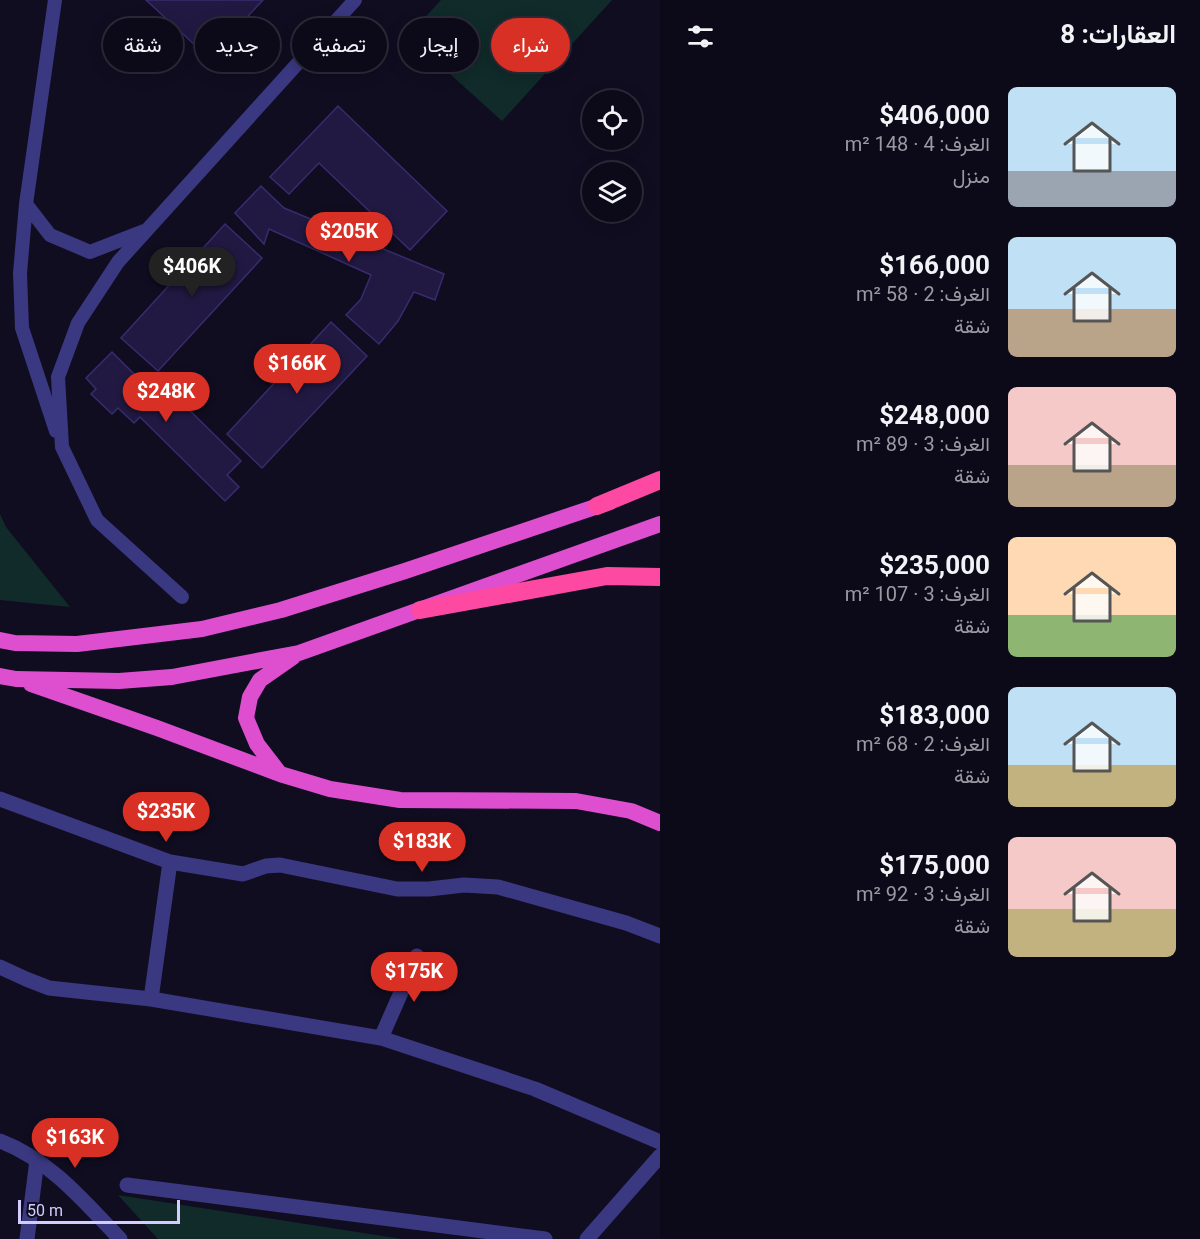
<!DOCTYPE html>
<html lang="ar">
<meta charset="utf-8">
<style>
body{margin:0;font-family:Roboto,Vazirmatn,sans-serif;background:#151322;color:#f1f3f6;direction:rtl;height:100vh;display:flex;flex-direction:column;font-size:22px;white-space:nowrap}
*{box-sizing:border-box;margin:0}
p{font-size:20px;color:#9a9aa2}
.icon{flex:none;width:33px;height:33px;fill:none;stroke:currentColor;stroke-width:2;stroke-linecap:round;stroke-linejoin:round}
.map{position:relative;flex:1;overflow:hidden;direction:ltr}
.drawer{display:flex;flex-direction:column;background:#0c0a19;width:540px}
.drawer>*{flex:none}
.banner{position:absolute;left:18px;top:18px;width:552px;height:54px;direction:rtl;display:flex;gap:12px}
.buttons{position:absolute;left:582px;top:90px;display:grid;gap:12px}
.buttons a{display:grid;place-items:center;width:60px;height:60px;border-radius:50%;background:#0c0a19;box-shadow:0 3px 15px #0003,0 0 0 2px #2c2b38;font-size:30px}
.scale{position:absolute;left:18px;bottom:15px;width:162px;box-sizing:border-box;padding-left:6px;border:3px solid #d3cdff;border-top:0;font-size:16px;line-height:21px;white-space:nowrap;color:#d3cdff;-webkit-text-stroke:4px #100d21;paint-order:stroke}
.price{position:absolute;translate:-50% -51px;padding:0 14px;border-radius:21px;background:#d93025;color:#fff;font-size:20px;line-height:39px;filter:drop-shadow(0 2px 3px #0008)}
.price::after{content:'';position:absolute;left:50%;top:36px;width:18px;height:14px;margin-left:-9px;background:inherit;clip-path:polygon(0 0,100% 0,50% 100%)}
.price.on{background:#222;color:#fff}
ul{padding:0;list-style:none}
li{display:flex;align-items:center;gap:18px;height:150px;padding:0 24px}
li span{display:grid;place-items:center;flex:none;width:168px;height:120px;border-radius:9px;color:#555}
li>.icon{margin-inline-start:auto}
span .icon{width:72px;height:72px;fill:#fffc;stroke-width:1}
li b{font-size:26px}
h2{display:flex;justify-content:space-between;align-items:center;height:72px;padding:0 24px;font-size:26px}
.pill{padding:0 21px;border-radius:27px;background:#0c0a19;box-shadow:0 3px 15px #0003,0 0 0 2px #2c2b38;font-size:21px;line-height:54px}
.pill.on{background:#d93025;color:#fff}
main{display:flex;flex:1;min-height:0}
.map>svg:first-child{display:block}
.green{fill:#102b2a}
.building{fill:#211942;stroke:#382c6e;stroke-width:1.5}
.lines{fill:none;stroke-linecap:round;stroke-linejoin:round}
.service{stroke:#3a3880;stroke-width:14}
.pedestrian{stroke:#3a3880;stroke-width:15}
.minor{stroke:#3a3880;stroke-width:15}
.tertiary{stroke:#3a3880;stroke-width:15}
.trunk{stroke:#de4fd0;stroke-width:16}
.motorway{stroke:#fe49a2;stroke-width:18}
</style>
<main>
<section class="drawer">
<h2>العقارات: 8<svg class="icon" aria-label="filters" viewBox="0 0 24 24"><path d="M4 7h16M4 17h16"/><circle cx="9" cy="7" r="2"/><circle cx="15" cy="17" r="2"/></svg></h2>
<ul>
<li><span style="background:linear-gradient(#bfe0f5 70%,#9aa5b1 0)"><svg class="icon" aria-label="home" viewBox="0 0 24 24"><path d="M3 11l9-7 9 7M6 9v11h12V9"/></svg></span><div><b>$406,000</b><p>الغرف: 4 · 148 m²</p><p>منزل</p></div></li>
<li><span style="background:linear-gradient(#bfe0f5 60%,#b9a48a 0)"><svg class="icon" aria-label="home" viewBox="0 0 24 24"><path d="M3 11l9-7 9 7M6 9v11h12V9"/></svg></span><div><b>$166,000</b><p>الغرف: 2 · 58 m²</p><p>شقة</p></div></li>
<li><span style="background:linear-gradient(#f6c9c9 65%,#b9a48a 0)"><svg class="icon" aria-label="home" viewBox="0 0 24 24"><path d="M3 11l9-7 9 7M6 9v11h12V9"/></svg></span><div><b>$248,000</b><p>الغرف: 3 · 89 m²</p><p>شقة</p></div></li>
<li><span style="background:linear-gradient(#ffd9b3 65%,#8fb573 0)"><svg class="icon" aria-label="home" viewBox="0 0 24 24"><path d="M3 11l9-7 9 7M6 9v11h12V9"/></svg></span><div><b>$235,000</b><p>الغرف: 3 · 107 m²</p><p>شقة</p></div></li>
<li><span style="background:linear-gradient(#bfe0f5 65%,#c2b280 0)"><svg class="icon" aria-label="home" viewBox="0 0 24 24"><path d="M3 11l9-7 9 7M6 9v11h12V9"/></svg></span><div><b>$183,000</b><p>الغرف: 2 · 68 m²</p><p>شقة</p></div></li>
<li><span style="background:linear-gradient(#f6c9c9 60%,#c2b280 0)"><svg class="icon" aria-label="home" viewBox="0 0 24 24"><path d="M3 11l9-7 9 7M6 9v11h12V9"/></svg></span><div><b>$175,000</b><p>الغرف: 3 · 92 m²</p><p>شقة</p></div></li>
</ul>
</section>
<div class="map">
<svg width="660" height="1239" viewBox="0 0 660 1239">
<rect width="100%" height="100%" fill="#100d21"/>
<path class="green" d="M441,0H612L502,121L408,36Z
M0,514L6,527L70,607L0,600Z
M118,1195L402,1239H158Z"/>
<path class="building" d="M146,0H263L209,58Z
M338,106L447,211L410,250L319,163L289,194L270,177Z
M261,186L284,208L444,274L435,300L414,292L398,321L379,344L346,315L361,299L371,275L269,229L264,244L235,213Z
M225,224L262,258L158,371L121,338Z
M331,322L367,356L262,468L227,434Z
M112,352L160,400L170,391L241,461L227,475L239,487L225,501L140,417L134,423L118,408L112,414L91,394L96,389L86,378Z"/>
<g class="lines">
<path class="service" d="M55,0L26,204L50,235L90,252L144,231
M26,204L20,273L22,328L56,431
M182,597L97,520L62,447L58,377L78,323L118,262L355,0"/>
<path class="pedestrian" d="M27,1239L37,1160"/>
<path class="minor" d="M0,799L170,862L151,999
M170,862L243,874L266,866L280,865L397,889H429L464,885L498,887L626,923L660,936
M0,967L26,979L49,988L151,999L381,1038L535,1089L660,1142
M381,1038L417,956
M127,1185L545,1239"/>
<path class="tertiary" d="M0,1141C50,1160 84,1201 120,1239
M587,1239L660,1156"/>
<path class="trunk" d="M0,640L15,643L77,644L202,629L281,610L405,571L610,502
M0,676L16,679L119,681L172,677L299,653L660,524
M31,684L157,728L280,774L257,744L246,718L250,697L260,680L293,657
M280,774L330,789L400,800L576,801L631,811L660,823"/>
<path class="motorway" d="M597,506L660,480
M420,610L607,576L660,577"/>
</g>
</svg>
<div class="buttons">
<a><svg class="icon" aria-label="locate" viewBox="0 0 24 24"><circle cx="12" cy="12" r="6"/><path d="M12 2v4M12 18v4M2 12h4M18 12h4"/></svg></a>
<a><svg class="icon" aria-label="layers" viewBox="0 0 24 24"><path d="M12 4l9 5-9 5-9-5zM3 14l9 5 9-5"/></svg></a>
</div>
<div class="scale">50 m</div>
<b class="price" style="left:349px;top:263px">$205K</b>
<b class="price on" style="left:192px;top:298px">$406K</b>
<b class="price" style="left:297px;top:395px">$166K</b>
<b class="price" style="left:166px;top:423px">$248K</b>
<b class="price" style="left:166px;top:843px">$235K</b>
<b class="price" style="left:422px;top:873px">$183K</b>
<b class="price" style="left:414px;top:1003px">$175K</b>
<b class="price" style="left:75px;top:1169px">$163K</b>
<div class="banner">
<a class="pill on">شراء</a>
<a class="pill">إيجار</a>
<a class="pill">تصفية</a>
<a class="pill">جديد</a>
<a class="pill">شقة</a>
</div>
</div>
</main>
